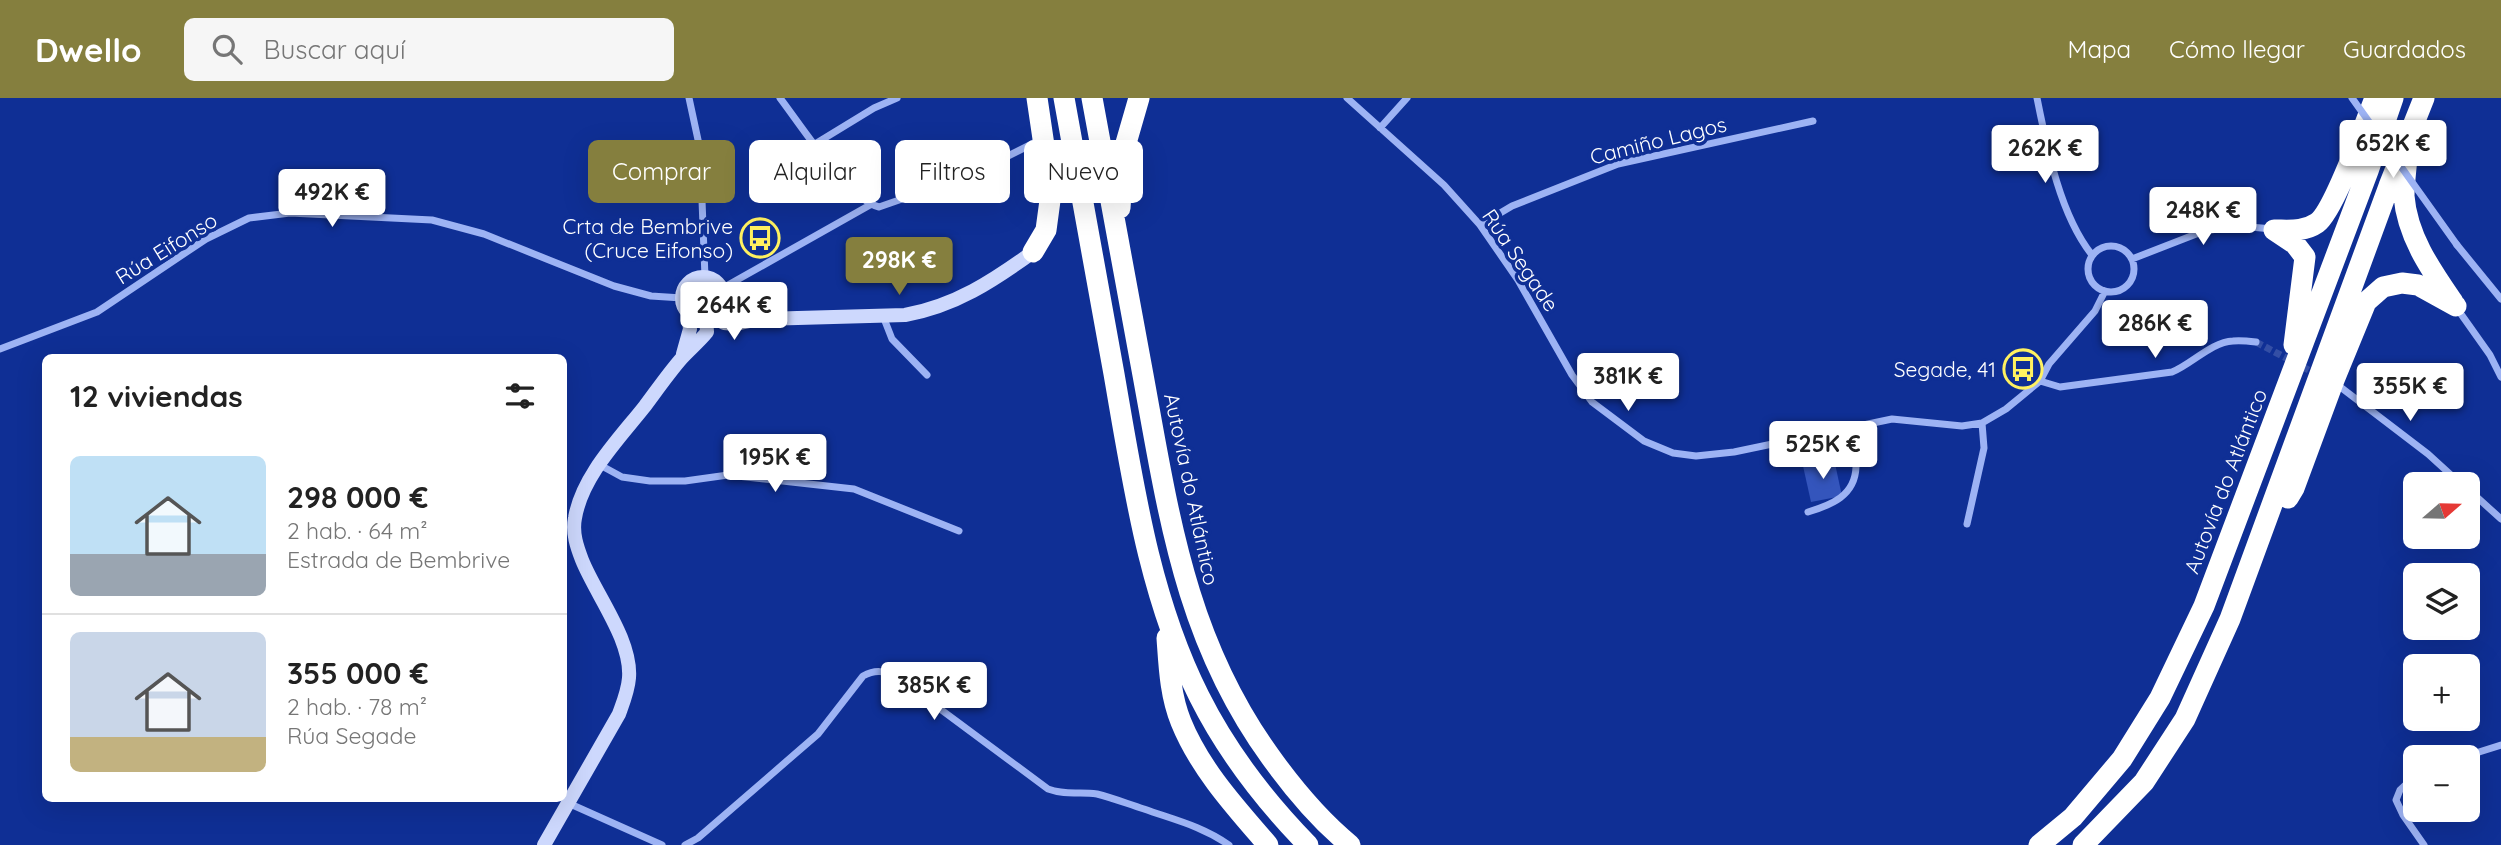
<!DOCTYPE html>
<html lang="es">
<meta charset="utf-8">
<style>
body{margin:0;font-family:Quicksand,sans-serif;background:#f6f6f6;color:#222;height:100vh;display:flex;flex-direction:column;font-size:26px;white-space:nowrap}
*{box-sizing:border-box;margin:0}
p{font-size:23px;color:#767676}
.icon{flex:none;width:38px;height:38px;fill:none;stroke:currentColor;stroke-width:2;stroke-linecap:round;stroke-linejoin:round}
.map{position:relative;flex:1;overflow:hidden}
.panel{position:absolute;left:42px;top:256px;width:525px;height:448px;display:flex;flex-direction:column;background:#fff;border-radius:10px;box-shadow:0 7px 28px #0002}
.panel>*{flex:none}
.guide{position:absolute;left:588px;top:42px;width:665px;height:63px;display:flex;gap:14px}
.needle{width:46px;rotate:70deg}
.controls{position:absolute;left:2403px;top:374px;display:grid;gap:14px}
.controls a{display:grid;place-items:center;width:77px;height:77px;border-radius:10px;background:#fff;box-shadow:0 7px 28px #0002;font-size:35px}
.price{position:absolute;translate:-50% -60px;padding:0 16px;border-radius:7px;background:#fff;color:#222;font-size:23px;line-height:46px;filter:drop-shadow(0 2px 4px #0008)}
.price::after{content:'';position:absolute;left:50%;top:42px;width:21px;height:16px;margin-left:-10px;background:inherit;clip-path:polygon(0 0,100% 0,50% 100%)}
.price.on{background:#857f3e;color:#fff}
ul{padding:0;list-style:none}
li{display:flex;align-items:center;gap:21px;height:175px;padding:0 28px}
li+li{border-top:2px solid #e0e0e0}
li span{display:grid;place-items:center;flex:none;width:196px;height:140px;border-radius:10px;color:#555}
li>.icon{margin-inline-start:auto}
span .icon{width:84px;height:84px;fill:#fffc;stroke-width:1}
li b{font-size:30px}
h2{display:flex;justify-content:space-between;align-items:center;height:84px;padding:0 28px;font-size:30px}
.tag{padding:0 24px;border-radius:10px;background:#fff;box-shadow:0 7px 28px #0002;font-size:24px;line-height:63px}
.tag.on{background:#857f3e;color:#fff}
header{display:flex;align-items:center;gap:42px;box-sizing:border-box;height:98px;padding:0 35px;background:#857f3e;color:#fff}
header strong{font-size:33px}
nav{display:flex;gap:38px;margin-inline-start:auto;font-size:24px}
.search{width:490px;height:63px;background:#f6f6f6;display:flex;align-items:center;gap:18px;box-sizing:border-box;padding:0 24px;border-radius:10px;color:#767676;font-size:26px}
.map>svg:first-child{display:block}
.building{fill:#3455bc}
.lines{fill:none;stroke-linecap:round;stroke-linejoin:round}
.street-tunnel{stroke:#334ea5;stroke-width:7;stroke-dasharray:7 3.5;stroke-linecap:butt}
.street{stroke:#9db3f4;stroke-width:7}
.secondary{stroke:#cdd8fd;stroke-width:14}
.highway{stroke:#fff;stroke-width:21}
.street-bridge{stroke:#9db3f4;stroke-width:7}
.labels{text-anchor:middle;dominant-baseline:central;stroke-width:7;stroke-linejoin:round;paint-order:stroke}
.street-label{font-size:21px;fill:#fff;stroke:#0f2f95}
.poi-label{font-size:21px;fill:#fff;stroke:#0f2f95;text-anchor:end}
</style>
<header>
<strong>Dwello</strong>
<div class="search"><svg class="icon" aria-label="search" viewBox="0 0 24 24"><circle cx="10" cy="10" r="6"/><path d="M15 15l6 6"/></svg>Buscar aquí</div>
<nav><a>Mapa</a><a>Cómo llegar</a><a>Guardados</a></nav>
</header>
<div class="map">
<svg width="2501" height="747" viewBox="0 0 2501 747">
<rect width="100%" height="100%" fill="#0f2f95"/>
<path class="building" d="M1834,361L1842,398L1811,404L1803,368Z"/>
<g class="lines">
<path class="street-tunnel" d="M2256,244L2316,276"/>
<path class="street" d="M689,0L700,51L705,179
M780,0C800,26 849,102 879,109L968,78L1040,42
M1347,0L1444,87L1480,127L1518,182L1572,277L1592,304L1644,343L1673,355L1696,358L1734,354L1892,321L1962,328L1982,325L2006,311L2040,283L2049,266L2095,213L2105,193
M2037,0C2047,50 2060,117 2092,157
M1380,30L1407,0
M815,46L874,10L897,0
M1480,127L1512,108L1618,66L1813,23
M2457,147L2501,201
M2088 171a23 23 0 1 1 46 0a23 23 0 1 1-46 0Z
M2132,161L2204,133L2238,128L2273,131
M721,191L870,107
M2456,209L2490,257L2501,279
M883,218L892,241L927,277
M0,251L97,214L206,141L249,120L290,115L432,122L484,136L614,188L651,198L682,200
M2040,283L2060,289L2172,274C2192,266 2211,244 2233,243C2240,242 2248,243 2256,244
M2339,288L2428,356L2462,387
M600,367L622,379L650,383H685L728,377L854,391L959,433
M2468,391L2501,421
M1808,414C1831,407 1855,398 1856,369C1857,357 1850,343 1847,331
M1967,426L1984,350L1982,325
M2460,660L2501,647
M2415,678L2400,692L2396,702L2403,717L2424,747
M568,705L662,747
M685,747L698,740L818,636L863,578C876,571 884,573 897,579L1048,691C1068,698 1078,693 1097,696C1113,700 1128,706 1144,711C1175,722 1202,728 1229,747"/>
<path class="secondary" d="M682 200a21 21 0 1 1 42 0a21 21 0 1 1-42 0Z
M723,197L760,221
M712,218L724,225L735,226L760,221L905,217C955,208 993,183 1033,154
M683,256L690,231L688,214
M544,747L619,616C623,605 628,593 629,580C632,542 596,497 582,462C577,449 572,435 575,420C582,378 619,341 645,308C657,292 668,276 681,261C689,252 699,244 707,234L706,220"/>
<path class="highway" d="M1064,0C1081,92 1097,184 1114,276C1133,385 1149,499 1199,598C1227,654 1265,703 1308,747
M1092,0C1109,92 1126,185 1143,277C1169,419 1186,546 1275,665C1297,695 1322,724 1350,747
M2407,59C2406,72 2404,86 2404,98C2407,138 2431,172 2453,204
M1120,110L1124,52L1139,0
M2274,132C2289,132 2304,134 2317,125C2334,113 2365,25 2375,0
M2274,132L2295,146L2305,159L2294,247
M1033,154L1046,132L1051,95L1037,0
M2288,400L2294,390L2334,282L2366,204L2383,189L2402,185L2418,187L2456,208
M1167,540C1169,568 1170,597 1181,624C1200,671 1236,710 1268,747
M2039,747L2073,719L2122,661L2160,600L2204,508L2368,73L2393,0
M2083,747L2144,684L2185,621L2230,521L2389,88L2424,0"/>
<path class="street-bridge" d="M2352,0L2457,147"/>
</g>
<defs>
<g id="bus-ring" transform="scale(2.0125)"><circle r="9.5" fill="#0f2f95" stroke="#fff160" stroke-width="1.5"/><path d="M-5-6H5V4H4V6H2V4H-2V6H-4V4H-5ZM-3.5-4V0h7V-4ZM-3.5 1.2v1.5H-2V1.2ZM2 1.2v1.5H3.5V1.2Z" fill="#fff160"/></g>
</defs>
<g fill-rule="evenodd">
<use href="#bus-ring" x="760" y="140"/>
<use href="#bus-ring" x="2023" y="271"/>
</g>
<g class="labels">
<g class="street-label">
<text transform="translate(1658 42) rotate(-14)">Camiño Lagos</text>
<text transform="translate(166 150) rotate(-32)">Rúa Eifonso</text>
<text transform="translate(1521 162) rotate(56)">Rúa Segade</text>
<text transform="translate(2225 383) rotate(-69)">Autovía do Atlántico</text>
<text transform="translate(1192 391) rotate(78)">Autovía do Atlántico</text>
</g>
<g class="poi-label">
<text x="733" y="128">Crta de Bembrive<tspan x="733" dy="24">(Cruce Eifonso)</tspan></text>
<text x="1996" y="271">Segade, 41</text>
</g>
</g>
</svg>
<div class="controls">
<a><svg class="needle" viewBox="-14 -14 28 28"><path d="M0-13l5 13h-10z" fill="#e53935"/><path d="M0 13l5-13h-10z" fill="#767676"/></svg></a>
<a><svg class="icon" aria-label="layers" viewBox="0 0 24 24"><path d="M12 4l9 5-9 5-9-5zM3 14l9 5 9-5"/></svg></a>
<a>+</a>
<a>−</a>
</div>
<b class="price" style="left:2393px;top:82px">652K €</b>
<b class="price" style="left:2045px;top:87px">262K €</b>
<b class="price" style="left:332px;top:131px">492K €</b>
<b class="price" style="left:2203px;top:149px">248K €</b>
<b class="price on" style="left:899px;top:199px">298K €</b>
<b class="price" style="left:734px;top:244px">264K €</b>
<b class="price" style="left:2155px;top:262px">286K €</b>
<b class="price" style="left:1628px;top:315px">381K €</b>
<b class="price" style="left:2410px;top:325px">355K €</b>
<b class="price" style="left:1823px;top:383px">525K €</b>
<b class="price" style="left:775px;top:396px">195K €</b>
<b class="price" style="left:934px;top:624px">385K €</b>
<div class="guide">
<a class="tag on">Comprar</a>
<a class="tag">Alquilar</a>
<a class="tag">Filtros</a>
<a class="tag">Nuevo</a>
</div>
<section class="panel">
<h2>12 viviendas<svg class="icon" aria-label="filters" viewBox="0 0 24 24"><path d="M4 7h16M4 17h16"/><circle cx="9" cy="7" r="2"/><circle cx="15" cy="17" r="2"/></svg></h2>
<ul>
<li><span style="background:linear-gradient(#bfe0f5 70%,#9aa5b1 0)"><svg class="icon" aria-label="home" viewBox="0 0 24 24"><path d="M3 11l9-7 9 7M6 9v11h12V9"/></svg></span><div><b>298 000 €</b><p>2 hab. · 64 m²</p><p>Estrada de Bembrive</p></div></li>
<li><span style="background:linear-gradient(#c9d6e8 75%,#c2b280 0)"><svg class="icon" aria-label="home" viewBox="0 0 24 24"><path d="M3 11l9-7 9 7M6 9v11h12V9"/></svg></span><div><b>355 000 €</b><p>2 hab. · 78 m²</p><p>Rúa Segade</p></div></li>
</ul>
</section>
</div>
